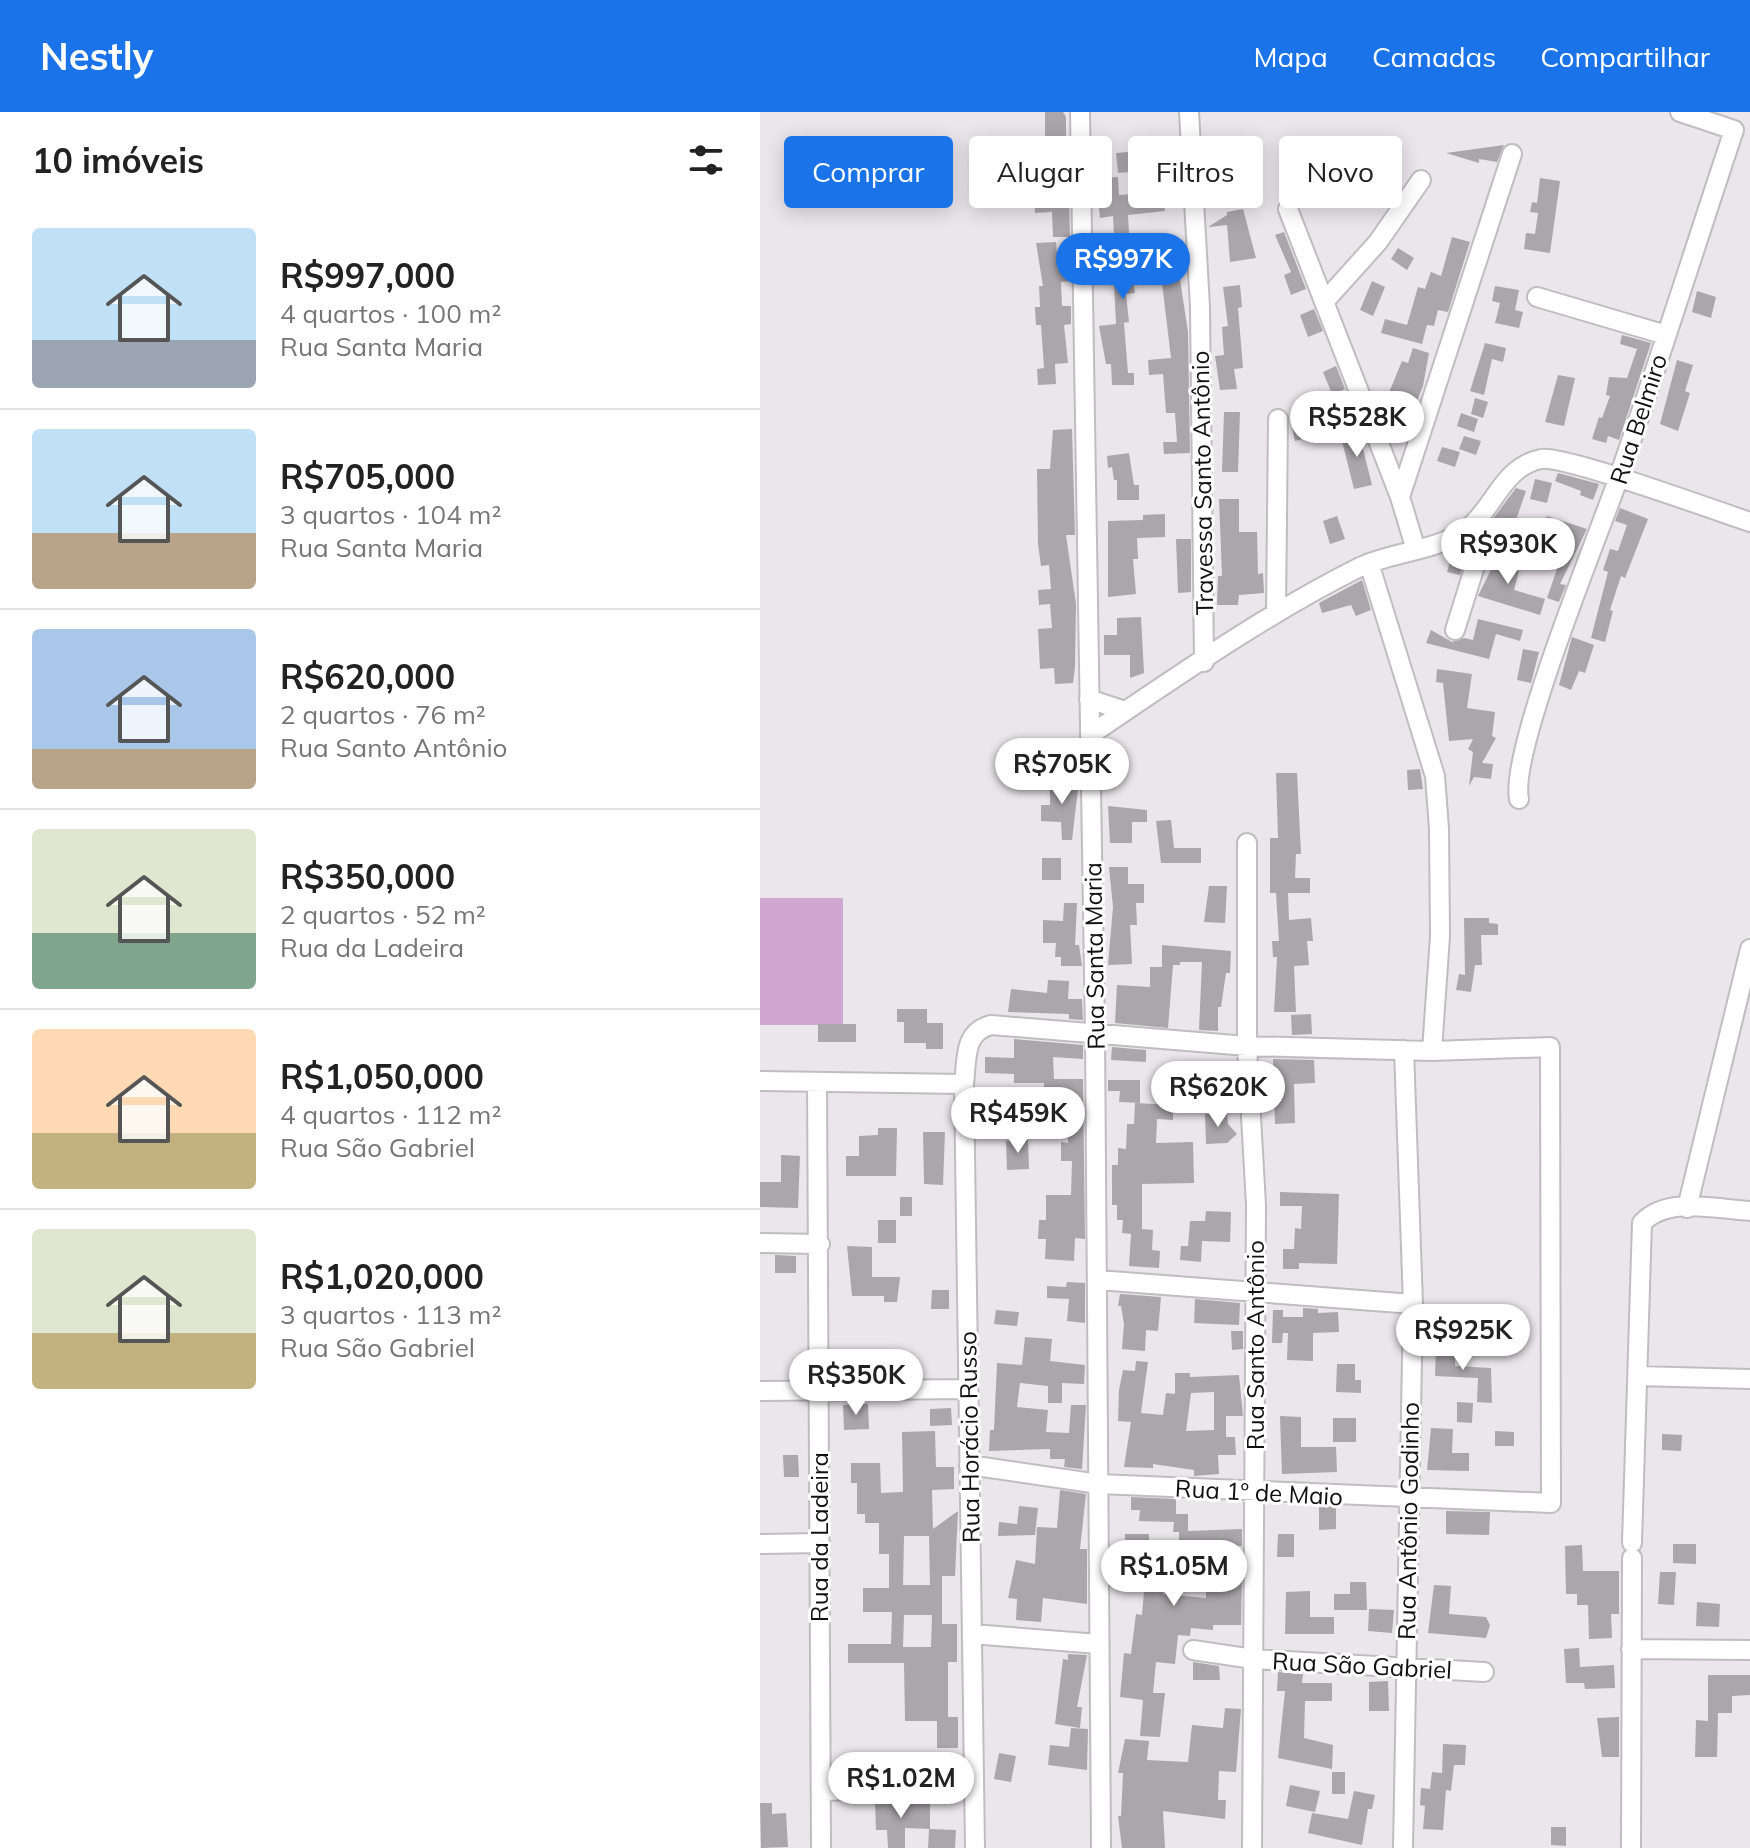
<!DOCTYPE html>
<html lang="pt">
<meta charset="utf-8">
<style>
body{margin:0;font-family:Mulish,sans-serif;background:#f6f6f6;color:#222;height:100vh;display:flex;flex-direction:column;font-size:30px;white-space:nowrap}
*{box-sizing:border-box;margin:0}
p{font-size:26px;color:#767676}
.icon{flex:none;width:44px;height:44px;fill:none;stroke:currentColor;stroke-width:2;stroke-linecap:round;stroke-linejoin:round}
.map{position:relative;flex:1;overflow:hidden}
.details{display:flex;flex-direction:column;background:#fff;width:760px}
.details>*{flex:none}
.guide{position:absolute;left:24px;top:24px;width:760px;height:72px;display:flex;gap:16px}
.price{position:absolute;translate:-50% -68px;padding:0 18px;border-radius:28px;background:#fff;color:#222;font-size:26px;line-height:52px;filter:drop-shadow(0 2px 4px #0008)}
.price::after{content:'';position:absolute;left:50%;top:48px;width:24px;height:18px;margin-left:-12px;background:inherit;clip-path:polygon(0 0,100% 0,50% 100%)}
.price.current{background:#1a73e8;color:#fff}
ul{padding:0;list-style:none}
li{display:flex;align-items:center;gap:24px;height:200px;padding:0 32px}
li+li{border-top:2px solid #e0e0e0}
li span{display:grid;place-items:center;flex:none;width:224px;height:160px;border-radius:8px;color:#555}
li>.icon{margin-inline-start:auto}
span .icon{width:96px;height:96px;fill:#fffc;stroke-width:1}
li b{font-size:34px}
h2{display:flex;justify-content:space-between;align-items:center;height:96px;padding:0 32px;font-size:34px}
.tag{padding:0 28px;border-radius:8px;background:#fff;box-shadow:0 4px 20px #0003;font-size:28px;line-height:72px}
.tag.current{background:#1a73e8;color:#fff}
header{display:flex;align-items:center;gap:48px;box-sizing:border-box;height:112px;padding:0 40px;background:#1a73e8;color:#fff}
header strong{font-size:38px}
nav{display:flex;gap:44px;margin-inline-start:auto;font-size:28px}
main{display:flex;flex:1;min-height:0}
.map>svg:first-child{display:block}
.green{fill:#cfa7d1}
.building{fill:#aba6ab;fill-rule:evenodd}
.lines{fill:none;stroke-linecap:round;stroke-linejoin:round}
.minor-casing{stroke:#c0bcc1;stroke-width:22}
.minor{stroke:#fff;stroke-width:18}
.labels{text-anchor:middle;dominant-baseline:central;stroke-width:6;stroke-linejoin:round;paint-order:stroke}
.street-label{font-size:24px;fill:#121112;stroke:#fff}
</style>
<header>
<strong>Nestly</strong>
<nav><a>Mapa</a><a>Camadas</a><a>Compartilhar</a></nav>
</header>
<main>
<section class="details">
<h2>10 imóveis<svg class="icon" aria-label="filters" viewBox="0 0 24 24"><path d="M4 7h16M4 17h16"/><circle cx="9" cy="7" r="2"/><circle cx="15" cy="17" r="2"/></svg></h2>
<ul>
<li><span style="background:linear-gradient(#bfe0f5 70%,#9aa5b1 0)"><svg class="icon" aria-label="home" viewBox="0 0 24 24"><path d="M3 11l9-7 9 7M6 9v11h12V9"/></svg></span><div><b>R$997,000</b><p>4 quartos · 100 m²</p><p>Rua Santa Maria</p></div></li>
<li><span style="background:linear-gradient(#bfe0f5 65%,#b9a48a 0)"><svg class="icon" aria-label="home" viewBox="0 0 24 24"><path d="M3 11l9-7 9 7M6 9v11h12V9"/></svg></span><div><b>R$705,000</b><p>3 quartos · 104 m²</p><p>Rua Santa Maria</p></div></li>
<li><span style="background:linear-gradient(#a9c7e8 75%,#b9a48a 0)"><svg class="icon" aria-label="home" viewBox="0 0 24 24"><path d="M3 11l9-7 9 7M6 9v11h12V9"/></svg></span><div><b>R$620,000</b><p>2 quartos · 76 m²</p><p>Rua Santo Antônio</p></div></li>
<li><span style="background:linear-gradient(#dfe7d0 65%,#7fa58c 0)"><svg class="icon" aria-label="home" viewBox="0 0 24 24"><path d="M3 11l9-7 9 7M6 9v11h12V9"/></svg></span><div><b>R$350,000</b><p>2 quartos · 52 m²</p><p>Rua da Ladeira</p></div></li>
<li><span style="background:linear-gradient(#ffd9b3 65%,#c2b280 0)"><svg class="icon" aria-label="home" viewBox="0 0 24 24"><path d="M3 11l9-7 9 7M6 9v11h12V9"/></svg></span><div><b>R$1,050,000</b><p>4 quartos · 112 m²</p><p>Rua São Gabriel</p></div></li>
<li><span style="background:linear-gradient(#dfe7d0 65%,#c2b280 0)"><svg class="icon" aria-label="home" viewBox="0 0 24 24"><path d="M3 11l9-7 9 7M6 9v11h12V9"/></svg></span><div><b>R$1,020,000</b><p>3 quartos · 113 m²</p><p>Rua São Gabriel</p></div></li>
</ul>
</section>
<div class="map">
<svg width="990" height="1736" viewBox="0 0 990 1736">
<rect width="100%" height="100%" fill="#ebe6eb"/>
<path class="green" d="M0,786H83V913H0Z"/>
<path class="building" d="M285,0H303L306,5V39H285Z
M460,29L465,51L449,54L444,33Z
M744,33L737,50L719,47V51L686,41Z
M413,36L418,74L402,76L405,99L368,103L369,121L354,123L353,104L340,106L338,87L344,86L343,66L358,65L359,83L385,81L383,59L358,61L356,41Z
M274,66H297V87H309L310,125H293L292,100L275,101Z
M780,66L800,69L790,141L764,137L766,121L775,122L778,101L770,100L772,90L777,91Z
M483,97L496,146L470,150L467,113L448,115L467,103V100Z
M524,120L546,177L531,183L524,163L531,160L515,123Z
M692,125L710,130L688,200L678,198L674,214L667,213L662,232L621,221L625,207L647,213L658,175L665,177L671,160L681,164Z
M296,130L298,152L310,151L311,169L301,170L302,194H311V212L304,213L308,251L295,252L296,272L278,273L277,257L284,256L281,213H276L275,195H280L279,174H283L276,131Z
M638,136L654,146L647,158L631,147Z
M419,161L428,220L430,341L404,342L403,330H417L415,301H406L403,262L389,263L388,248L411,246L402,171L407,170L406,163Z
M373,169L375,181L366,182L369,210L356,212L354,171Z
M612,169L625,175L613,204L600,198Z
M480,173L482,195L478,196L483,256L474,257L477,277L460,278L455,244L464,243L462,215L468,214L463,175Z
M735,174L759,178L755,198L763,200L759,216L735,211L740,191L732,189Z
M937,179L956,185L951,206L932,200Z
M554,197L563,219L548,225L540,203Z
M364,211L368,261H374V273H352L351,252H346L339,214Z
M862,223L891,231L859,328L848,324L846,331L832,327L839,305L842,306L850,284L846,283L849,265L867,266L877,237L860,232Z
M725,231L746,236L743,250L732,247L724,283L710,279Z
M653,236L669,241L663,274L647,314L631,310L638,286L628,283L642,249L648,251Z
M917,248L933,253L925,279L930,281L918,319L900,312Z
M576,254L585,277L572,282L563,260Z
M798,263L815,266L804,314L785,310Z
M715,286L728,290L723,306L711,302Z
M551,299L554,324L535,329L530,305Z
M464,300H480L478,360H462Z
M701,301L718,307L714,320L697,314Z
M600,316L607,332L602,333L612,373L594,377L582,329L588,327L586,320Z
M312,317L315,423H306L316,492L315,555L313,571L295,572L294,556L280,557L278,517L292,516L290,492L279,493L278,478L291,477L289,453L281,454L278,432L277,357H290L293,318Z
M704,324L721,329L716,343L699,337Z
M682,335L700,340L695,355L677,349Z
M369,341L374,373H379V388H357V368H354L352,355L348,356L347,344Z
M798,361L839,372L833,388L820,383L821,379L795,369Z
M775,367L792,371L787,391L770,387Z
M756,376L766,379L756,408L761,410L752,435L728,427L733,413L729,412Z
M459,387H479V420H497L498,462L503,461L504,481L479,483L478,493H457L458,464H462Z
M860,396L888,407L865,466L861,464L850,498L853,499L845,530L831,526L848,460L843,458L850,437L858,439L867,413L855,409Z
M405,402V425L377,426L378,447H373L376,482L348,485V409L383,408V403Z
M577,404L585,427L570,432L563,409Z
M787,404L827,417L800,472L806,473L799,490L787,486L806,431L781,422Z
M416,427H431V480L418,481Z
M743,433L755,437L748,456L759,459L754,478L785,487L780,503L718,484Z
M697,437L706,442L700,463L687,460L693,439Z
M602,468L611,498L596,504L591,493L562,501L559,491Z
M381,505L384,561L370,566V543H344V523H357V506Z
M718,507L763,518L760,529L736,522L729,547L666,531L671,518L692,530L704,526L713,528Z
M812,525L834,533L825,561L819,559L811,578L799,573Z
M763,537L779,540L771,571L757,568Z
M677,557L712,562L707,596L735,600L732,624L736,626L722,651L733,652L731,667L714,665L709,674L713,640L708,637L713,627L689,629L683,571L676,570Z
M660,657L663,677L648,678L647,658Z
M516,661H537L541,742H536L535,766H550V781H528L529,808L551,806L553,829H547L549,853L534,854L536,900H514L517,845H513L512,829H519L516,781H510V726H518Z
M290,669H319L312,728H302L301,710L281,709V693H290Z
M348,694L387,698V710H372V731H350Z
M411,708L414,736H441V751H401L396,709Z
M282,746H301V768H282Z
M349,755H368V772H384V791H376L377,813H370L372,852L348,853L353,795Z
M449,774H467L465,811L444,810Z
M304,791H317L315,833H319L322,854H301V845H295L296,831H283V808L303,809Z
M704,806H729V811L738,812V823H721L722,853H715L711,880L696,878L699,862L705,863Z
M402,833L471,839L470,861H466L461,895H458V919L439,918L442,850H420V853H413L408,916L355,911L357,873L390,875V855H402Z
M288,868L309,869L308,887H322L323,908L309,907V902L248,900L251,877L287,881Z
M137,897H167V911H183V937H166V931H144V910H137Z
M551,902L552,922L532,923L531,903Z
M58,912H96V930H58Z
M254,927L323,933V947L293,945L294,967H323L325,1127L315,1126L314,1149L285,1147L286,1127H278L279,1108H286V1083H311L312,1049H301V1030L308,1031V988H284V971H254V962L225,961V945L254,946Z
M352,935L386,938V950L351,948Z
M513,947L554,948L555,971L534,972L535,1011L515,1012Z
M348,968H380V991L359,990L360,979H348Z
M375,991L413,993V1008L397,1007L396,1031L433,1030L434,1071L382,1072V1117L393,1118L392,1138L400,1139L399,1156L369,1154L371,1122L362,1121L363,1108H357V1093H352V1053H358V1036L366,1037L367,1012H374Z
M467,1001L468,1012L477,1022L467,1031L446,1032L445,1002Z
M118,1016H137L136,1064H86V1044H99V1024L118,1023Z
M163,1020H185L183,1073L164,1072Z
M268,1028L269,1057L247,1058L246,1029Z
M21,1043L40,1044L38,1096L0,1095V1070H21Z
M520,1080L579,1082L577,1152L539,1151V1157H523V1137H534L535,1116L541,1117L542,1094H520Z
M140,1085H152V1104H140Z
M446,1099L471,1100L470,1130L442,1129L441,1150L420,1148L421,1134H428L430,1109H445Z
M118,1108H136V1131H118Z
M87,1134L112,1135V1165H140L137,1190H124V1184H92Z
M15,1143L36,1144V1161H15Z
M307,1170L325,1171V1211L307,1209L309,1187L287,1186V1174L306,1175Z
M172,1178H189V1197H171Z
M360,1182L401,1185L398,1219L386,1218L385,1239L362,1237L364,1212L361,1194H358Z
M435,1187L480,1191L479,1213L434,1211Z
M543,1196L558,1197V1201L578,1200L579,1220L553,1221V1249L527,1248L528,1221H523L522,1231H512L513,1198H523V1205H543Z
M236,1198L259,1200L257,1214L234,1212Z
M471,1219H483V1237L472,1238Z
M265,1225L292,1227L290,1249L325,1253L324,1272L302,1271V1291H288V1274L260,1271L257,1295L288,1298L286,1320L309,1321L311,1293H326L322,1357L304,1355L305,1347H290V1337L229,1339L230,1318H234L237,1251L262,1253Z
M676,1233L696,1234L695,1254L731,1256L732,1291L717,1290L718,1266L675,1264Z
M376,1249L388,1250L381,1301L403,1303L406,1281L415,1282V1261H430V1265L479,1263L483,1304H466V1325H475L476,1343H458L459,1362L434,1364V1358L393,1352V1356L364,1355L371,1310L358,1309L359,1278L363,1258L375,1259ZM454,1280V1318L426,1319L431,1281Z
M577,1252H595V1268H601V1281L576,1280Z
M697,1290L713,1291L712,1311L697,1310Z
M108,1292L109,1317L84,1318L83,1293Z
M191,1296L192,1313L170,1314V1297Z
M520,1304L541,1305V1335H576L577,1360L522,1362Z
M573,1306H596V1330H573Z
M671,1316L693,1317L692,1341H709V1359L667,1358Z
M175,1319L176,1355H194V1377L172,1378L173,1417L198,1399L195,1464H182V1512H197V1550H188V1605H198V1636H177V1609H145L144,1551H88V1532H131L132,1500H103V1476H129V1442H119V1411H105V1402H97V1371H91V1351H120L121,1381L143,1380L142,1320ZM144,1424H169L170,1473H143ZM144,1503H172L171,1535H143Z
M735,1319L754,1320V1334H735Z
M902,1322L922,1323L921,1339L902,1338Z
M23,1343H38L39,1365H24Z
M300,1378L326,1382L320,1437H327V1492L283,1486L281,1510L256,1508L257,1487L248,1486L256,1448L275,1452L277,1415L297,1416Z
M371,1385L416,1387V1402H428V1419L482,1417V1434L463,1433V1467L482,1466L481,1513H453V1518L431,1516L430,1524L418,1523L415,1552L396,1550L393,1581H405L400,1625L380,1624L383,1588L360,1585L364,1541L371,1542L376,1502L382,1503L384,1479L358,1477L359,1459L404,1462L403,1482L446,1486V1443L419,1442V1420H413L414,1410L379,1409L380,1398H371Z
M559,1393L576,1394V1417L559,1418Z
M259,1394L278,1396L275,1423L238,1424L239,1410L257,1412Z
M686,1399L730,1400L729,1423L686,1422Z
M365,1422H389V1442L365,1441Z
M518,1422H534V1445H517Z
M913,1432H936V1452L913,1451Z
M822,1433L823,1459H859V1502H851L852,1526L829,1527L828,1493H817V1482H806L805,1434Z
M900,1460H916L914,1493L898,1492Z
M590,1470H606L607,1498H574V1482H590Z
M674,1473L691,1474L689,1502L726,1505L730,1513L726,1526L668,1521Z
M550,1479V1505H574V1522H525L526,1480Z
M937,1490L960,1492L959,1515L936,1514Z
M609,1497L634,1498L632,1521L608,1519Z
M819,1536L820,1555L854,1553L855,1576L825,1577L824,1571H806L804,1537Z
M308,1542L327,1543L317,1595H322L320,1616L295,1612L303,1547L308,1548Z
M433,1550L459,1554L460,1568H433Z
M518,1560L543,1562L542,1571H572V1589H545L544,1626L573,1633L572,1657L518,1646L525,1579H517Z
M948,1563H990V1583L972,1584V1601H958L957,1645H935L936,1608L948,1609Z
M628,1569L629,1599H609V1570Z
M465,1596L481,1597L476,1660L459,1659L458,1688H466L465,1707L403,1699L405,1736H362L358,1704H361L363,1661H358L365,1627L389,1629L387,1648L428,1650L432,1613L463,1616Z
M859,1605V1645H842L837,1606Z
M311,1616L328,1617L327,1658L288,1653L290,1633L309,1635Z
M683,1632L706,1633L705,1653H694L691,1679L686,1678L683,1718L663,1717L665,1694L660,1693L661,1676L670,1677L672,1660L682,1661Z
M239,1641L256,1644L251,1670L234,1667Z
M572,1660H585V1682H572Z
M530,1673L560,1679L555,1700L526,1694Z
M594,1679L615,1683L612,1697H608L602,1733L548,1721L552,1701L588,1707Z
M139,1689L170,1692V1717L145,1716V1736H128L127,1718H116L115,1690Z
M0,1691H12V1702L26,1701L28,1735L1,1736Z
M791,1715H806V1734L791,1733Z
M169,1717L196,1718L195,1736H168Z"/>
<g class="lines">
<g class="minor-casing">
<path id="minor" d="M320,0L335,921L341,1736
M429,0L440,195L444,550
M528,97L640,385L656,438
M777,185L906,223
M564,190L618,130L661,68
M640,385L752,42
M609,451L675,664L679,717L680,824L672,939
M516,501L518,307
M695,518L719,441L707,417
M329,587L365,599
M330,623C416,565 506,502 598,456C632,439 676,440 707,417C734,397 742,355 781,347C805,343 956,399 990,410
M759,687C749,641 837,427 857,370C898,253 935,135 974,18L920,0
M487,731V934L496,1093L492,1736
M0,969L204,972
M57,970L61,1736
M927,1096L990,837
M0,1131L60,1132
M338,1168L653,1192
M878,1264L990,1267
M0,1279L208,1277
M209,1353L339,1372L791,1391L790,935L672,939L487,934L231,913C203,920 207,948 204,972L215,1736
M872,1431L882,1111C907,1084 956,1097 990,1099
M0,1432L60,1431
M212,1522L339,1532
M871,1537L990,1538
M433,1538L493,1547L724,1560
M61,1679L214,1675
M643,1736L653,1192L644,938
M871,1736L872,1446"/>
</g>
<use href="#minor" class="minor"/>
</g>
<g class="labels">
<g class="street-label">
<text transform="translate(878 307) rotate(-72)">Rua Belmiro</text>
<text transform="translate(442 371) rotate(-91)">Travessa Santo Antônio</text>
<text transform="translate(334 844) rotate(-91)">Rua Santa Maria</text>
<text transform="translate(495 1233) rotate(-90)">Rua Santo Antônio</text>
<text transform="translate(209 1325) rotate(-91)">Rua Horácio Russo</text>
<text transform="translate(499 1380) rotate(3)">Rua 1º de Maio</text>
<text transform="translate(648 1409) rotate(-89)">Rua Antônio Godinho</text>
<text transform="translate(59 1425) rotate(-90)">Rua da Ladeira</text>
<text transform="translate(602 1553) rotate(3)">Rua São Gabriel</text>
</g>
</g>
</svg>
<b class="price current" style="left:363px;top:189px">R$997K</b>
<b class="price" style="left:597px;top:347px">R$528K</b>
<b class="price" style="left:748px;top:474px">R$930K</b>
<b class="price" style="left:302px;top:694px">R$705K</b>
<b class="price" style="left:458px;top:1017px">R$620K</b>
<b class="price" style="left:258px;top:1043px">R$459K</b>
<b class="price" style="left:703px;top:1260px">R$925K</b>
<b class="price" style="left:96px;top:1305px">R$350K</b>
<b class="price" style="left:414px;top:1496px">R$1.05M</b>
<b class="price" style="left:141px;top:1708px">R$1.02M</b>
<div class="guide">
<a class="tag current">Comprar</a>
<a class="tag">Alugar</a>
<a class="tag">Filtros</a>
<a class="tag">Novo</a>
</div>
</div>
</main>
